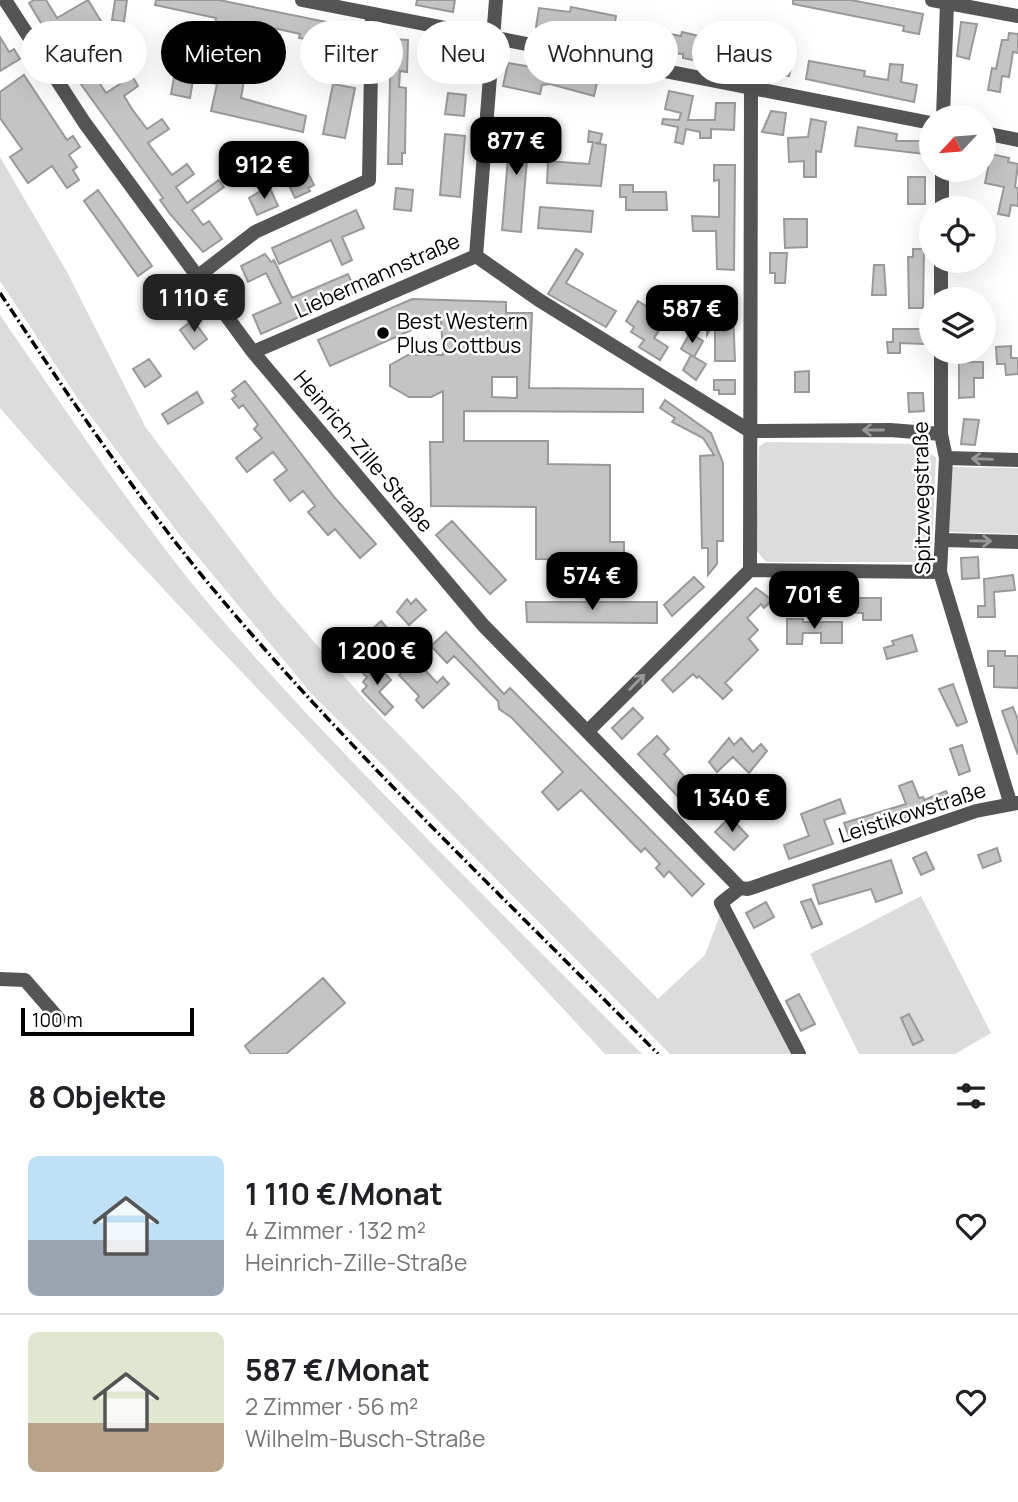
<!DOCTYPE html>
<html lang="de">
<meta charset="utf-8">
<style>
body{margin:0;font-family:Manrope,sans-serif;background:#f6f6f6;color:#202124;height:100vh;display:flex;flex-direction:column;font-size:26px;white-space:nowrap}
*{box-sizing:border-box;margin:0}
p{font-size:23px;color:#757577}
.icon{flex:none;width:38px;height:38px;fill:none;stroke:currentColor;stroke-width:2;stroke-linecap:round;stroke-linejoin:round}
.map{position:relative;height:1054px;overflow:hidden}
.details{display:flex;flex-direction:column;background:#fff;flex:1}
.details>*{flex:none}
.guide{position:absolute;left:21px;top:21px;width:976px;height:63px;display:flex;gap:14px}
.needle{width:46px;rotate:244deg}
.buttons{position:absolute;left:919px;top:105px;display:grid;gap:14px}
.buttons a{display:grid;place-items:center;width:77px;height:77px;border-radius:50%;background:#fff;box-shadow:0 7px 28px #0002;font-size:35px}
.scale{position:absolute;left:21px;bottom:18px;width:173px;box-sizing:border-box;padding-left:7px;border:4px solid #000;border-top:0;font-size:19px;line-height:24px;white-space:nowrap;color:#000;-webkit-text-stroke:5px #fff;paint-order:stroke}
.price{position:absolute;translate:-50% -60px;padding:0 16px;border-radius:14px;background:#000;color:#fff;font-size:23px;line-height:46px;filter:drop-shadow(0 2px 4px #0008)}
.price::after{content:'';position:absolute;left:50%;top:42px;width:21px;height:16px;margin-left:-10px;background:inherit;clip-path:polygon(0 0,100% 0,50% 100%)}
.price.selected{background:#222;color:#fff}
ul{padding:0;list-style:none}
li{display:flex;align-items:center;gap:21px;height:175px;padding:0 28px}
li+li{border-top:2px solid #e0e0e0}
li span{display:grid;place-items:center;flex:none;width:196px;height:140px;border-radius:10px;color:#555}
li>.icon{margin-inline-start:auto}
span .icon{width:84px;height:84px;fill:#fffc;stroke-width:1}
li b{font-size:30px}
h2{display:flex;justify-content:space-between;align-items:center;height:84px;padding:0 28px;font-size:30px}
.pill{padding:0 24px;border-radius:32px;background:#fff;box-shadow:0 7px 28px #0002;font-size:24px;line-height:63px}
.pill.selected{background:#000;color:#fff}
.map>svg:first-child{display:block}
.green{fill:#dcdcdc}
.building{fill:#c4c4c4;stroke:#999;stroke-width:2;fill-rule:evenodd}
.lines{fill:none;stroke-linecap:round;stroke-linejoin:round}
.minor{stroke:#555;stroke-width:14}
.rail{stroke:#000;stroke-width:3.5;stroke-dasharray:10 3.5 2 3.5;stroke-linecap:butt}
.oneway{stroke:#999}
.poi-dot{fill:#000;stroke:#fff;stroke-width:2.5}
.labels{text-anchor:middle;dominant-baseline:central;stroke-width:5;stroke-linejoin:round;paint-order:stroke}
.street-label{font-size:21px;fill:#000;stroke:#fff}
.poi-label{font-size:21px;fill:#000;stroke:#fff;text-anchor:start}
</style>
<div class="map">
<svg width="1018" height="1054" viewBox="0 0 1018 1054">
<rect width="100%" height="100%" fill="#fff"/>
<path class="green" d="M0,157L67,272L146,428L274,596L365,700L658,999L705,955L720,915L791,1054H670L311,693L179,534L78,399L0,281Z
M0,315C78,428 154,545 246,647C372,788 509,920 642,1054H605C406,837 193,631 0,408Z
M766,442L920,444L936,458L932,551L917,562H766L756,550L759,446Z
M948,467L1018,468V534L949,532Z
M921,896L991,1033L955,1054H859L810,954Z"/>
<path class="building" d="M34,0H46L57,18L88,0L107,31L76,50L86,65L91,62L99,73L95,76L106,93L132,76L138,86L124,96L132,109L147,129L162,119L169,129L148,143L172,175L187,164L194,174L176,187L187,203L219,180L224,187L192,210L203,225L209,221L222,239L203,252L170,214L160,200L163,198L62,58L29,3Z
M115,0H127L124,22L112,20Z
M156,0H219L356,28L353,43L335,40L334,44L299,38L300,34L256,24L252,46L212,38L216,18L155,5Z
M417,0H455L453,12L416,5Z
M793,0H851L923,14L919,34L903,31L904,26L793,4Z
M571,7L616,16L615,22L643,29L681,36L682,32L737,45L740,25L749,26L746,47L764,50L768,29L783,32L778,56L793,59L789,76L702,62L683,58V54L650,52L651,47L631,43V47L536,27L539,8L570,12Z
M961,22L977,24L969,59L957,56Z
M1009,33L1018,34V53L1013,52L1009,77L1002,76L1000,92L988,90L992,68L996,69L1002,40H1008Z
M0,37L9,52L14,49L20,59L0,71Z
M391,39L408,40L407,72L400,71L399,87L406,88L405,153H402V164H388Z
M192,52L227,61L223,77L244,81L241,98L306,116L303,132L211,111L217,84L188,78Z
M451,53L470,55L468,78L449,76Z
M809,61L865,71L864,76L888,80L890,64L903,65L901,82L917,85L914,102L806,79Z
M508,63L598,78L594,96L550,84L542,85L540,94L503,86Z
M24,75L67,140L73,136L80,147L69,155L77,167L73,170L79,180L67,188L52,166L28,183L10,157L22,149L0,118V92Z
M174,77L193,80L190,98L171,94Z
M333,84L355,88L345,138L323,134Z
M669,91L693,96L688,120H715L716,103H735L734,130L711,129V138H700V132L686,129L683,144L675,142L678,127L662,124L663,119L679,120L681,113L665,109Z
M448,93L466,95L464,116L445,114Z
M771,111L786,113L783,135L762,132Z
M811,119L826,122L821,152L816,151V177H804V161L789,162L788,138L808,137Z
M511,121L530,123L521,232L502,230Z
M858,127L897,134L896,141H925L924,154L855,146Z
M589,131L602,134L600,143H595L606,145L601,186L547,183L548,161L589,164L593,142H588Z
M445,134L465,136L460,197L440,195Z
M991,154L1009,158L1008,162L1018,164L1015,187L1018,188V206L1011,205L1009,216L998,214L1004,187L985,183Z
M714,165H735L734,270L717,269L716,231H693L692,216L719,217V180L714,181Z
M307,171L314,185L308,188L310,191L295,198L287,181Z
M908,177H925V204H908Z
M620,185H633V192H666L667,210H626V197H620Z
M269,186L278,206L257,215L249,198Z
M396,188L413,190L411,211L394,209Z
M98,190L152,266L138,276L84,201Z
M540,207L593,211L591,232L538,228Z
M356,210L364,228L342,237L352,260L342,265L331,240L279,264L272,248Z
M784,219H807V247L785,248Z
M576,249L583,254L566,283L616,311L606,327L548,294Z
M913,249H924L923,308H909L908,257H913Z
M770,253H787L785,283H775V273H770Z
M265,254L271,262L274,260L292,298L348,274L356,292L261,334L253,315L281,303L266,273L248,282L241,266Z
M874,265H884L886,295H872Z
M163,280L175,298L162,308L149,290Z
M412,299L506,302V313H532L529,388L643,389V412L464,411V441H548V464L610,465V542H624V560L536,559V507L431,506L430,442H443V391L431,397H409L390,386V365L408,355H443L441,320L424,328L423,325L330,366L318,340ZM492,377H517V398L492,397Z
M638,301L667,319L654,338L668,347L660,360L639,347L644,340L631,332L634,327L626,321Z
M712,304H727V311H733L735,361H715V321L707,335V311H712Z
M193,320L207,339L194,349L180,330Z
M893,329H924V344L900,343V353H888L887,342H893Z
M690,333L703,341L694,357L681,349Z
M1011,346V358H1018V374L1006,375L1005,364H997L996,347Z
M691,355L706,364L696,380L683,370Z
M149,359L161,376L145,387L133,369Z
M959,362H983V378H974V397L959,398Z
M809,371V392H795V372Z
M714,380H735V394H719V390H714Z
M245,381L335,498L376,544L360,558L335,529L328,535L308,512L315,506L303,491L290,501L274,480L287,470L273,452L247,472L236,458L262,438L254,429L258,425L243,405L239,408L232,399L236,396L232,391Z
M197,392L203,403L168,424L162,414Z
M908,393H923L924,411L909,412Z
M665,400L711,433L723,463V541H717V564L708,575V548H702L700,456L714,455L703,438L672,422L675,418L660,408Z
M964,419L979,420L975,445L961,444Z
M452,521L506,580L490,594L436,535Z
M978,557L979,578L962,579L961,558Z
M1013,575L1015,590L994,592L995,617H978V606H985L984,579Z
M694,577L704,587L672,616L664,605Z
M800,586L849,588V598H881V620H863V613L835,612L836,603H800Z
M756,588L772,600L764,608L761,604L747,618L758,630L749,639L758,650L725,683L732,690L723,699L699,676L697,678L693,674L673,692L662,680Z
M407,599L411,604L416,599L426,610L409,625L397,612Z
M526,602H657V623L527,622Z
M787,619H803V622H842V643H821V633H803L802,644H787Z
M381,621L396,638L379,653L367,640L371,636L368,633Z
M446,632L504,694L510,688L704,884L692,896L669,871L664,877L656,868L660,864L645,848L641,852L581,790L558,810L542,792L563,772L512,718L499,709L498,701L454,656L447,663L431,646Z
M912,635L917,651L887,659L884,648L894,645L892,641Z
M988,651H1005V656H1018V688L994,687V666H988Z
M416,660L437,683L443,677L449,684L423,708L416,700L419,696L399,675Z
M374,662L391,680L379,692L393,707L385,715L362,691L367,686L363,682L367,677L363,673Z
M953,684L967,722L957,726L939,689Z
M1013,707L1018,720V755L1002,711Z
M633,708L643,718L622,739L612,728Z
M657,736L669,749L664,754L711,806L698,818L638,754Z
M729,738L734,745L741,738L753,752L761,744L767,751L749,773L733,757L717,772L709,762Z
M962,745L970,771L959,775L950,749Z
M912,781L919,798L923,797L924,800L946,791L950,801L850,839L844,823L906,804L899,786Z
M753,783L760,790L751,800L757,807L750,813L737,800Z
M840,799L845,813L824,820L833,844L789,859L784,845L809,836L801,814Z
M730,817L748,836L734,850L715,832Z
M997,848L1001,861L983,868L978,855Z
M926,852L934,869L921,875L913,858Z
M891,860L902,893L876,902L871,889L819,904L813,885Z
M811,899L822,924L812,928L801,902Z
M766,902L774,917L754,928L746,913Z
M323,978L345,1003L286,1054H251L245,1046Z
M799,994L815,1024L801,1031L786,1001Z
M909,1014L923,1040L913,1045L901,1018Z"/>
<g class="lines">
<path class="minor" d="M5,0L84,122L253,352L483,625L740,888
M302,0L931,123
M932,0L1018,16
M943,117L947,3
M984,133L1018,140
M942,208V170
M476,256L539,300L750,431L890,430L941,434
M476,256L496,0
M197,277L255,232L369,180L372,14
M941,299V261
M253,352L476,256
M941,352V434L946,458L940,572L1010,802
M946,458L1018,460
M943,540L1018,542
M750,570L751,88
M589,730L750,570L940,572
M740,888L748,889L976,811L1017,803
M740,888L721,903L799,1054
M0,979L25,980L59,1019"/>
<path class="rail" d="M0,293C67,394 135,495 213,589C350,753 508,901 658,1054"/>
</g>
<defs><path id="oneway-shaft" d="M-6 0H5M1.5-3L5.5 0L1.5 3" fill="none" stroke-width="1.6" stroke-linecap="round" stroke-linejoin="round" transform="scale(1.75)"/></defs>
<g class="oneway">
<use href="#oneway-shaft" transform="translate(873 430) rotate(180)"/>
<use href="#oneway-shaft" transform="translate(982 459) rotate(-178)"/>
<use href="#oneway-shaft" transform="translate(981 541) rotate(1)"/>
<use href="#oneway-shaft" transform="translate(637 682) rotate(-45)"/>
</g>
<circle class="poi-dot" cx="383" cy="333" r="7"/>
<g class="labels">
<g class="street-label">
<text transform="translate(377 275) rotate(-24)">Liebermannstraße</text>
<text transform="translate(364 451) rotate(50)">Heinrich-Zille-Straße</text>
<text transform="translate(921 498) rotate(-91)">Spitzwegstraße</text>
<text transform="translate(912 812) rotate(-18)">Leistikowstraße</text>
</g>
<g class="poi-label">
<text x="397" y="321">Best Western<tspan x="397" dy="24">Plus Cottbus</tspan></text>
</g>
</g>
</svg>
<div class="buttons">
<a><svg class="needle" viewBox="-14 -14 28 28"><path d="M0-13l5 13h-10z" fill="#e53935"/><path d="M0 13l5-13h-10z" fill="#757577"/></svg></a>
<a><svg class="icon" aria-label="locate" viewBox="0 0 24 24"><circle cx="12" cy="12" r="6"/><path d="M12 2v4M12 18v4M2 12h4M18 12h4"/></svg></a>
<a><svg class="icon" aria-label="layers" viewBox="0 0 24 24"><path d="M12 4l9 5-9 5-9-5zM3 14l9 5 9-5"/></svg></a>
</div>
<div class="scale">100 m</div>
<b class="price" style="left:516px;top:177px">877 €</b>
<b class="price" style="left:264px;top:201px">912 €</b>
<b class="price selected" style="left:194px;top:334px">1 110 €</b>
<b class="price" style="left:692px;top:345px">587 €</b>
<b class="price" style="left:592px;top:612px">574 €</b>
<b class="price" style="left:814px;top:631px">701 €</b>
<b class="price" style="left:377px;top:687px">1 200 €</b>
<b class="price" style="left:732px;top:834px">1 340 €</b>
<div class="guide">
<a class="pill">Kaufen</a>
<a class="pill selected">Mieten</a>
<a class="pill">Filter</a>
<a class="pill">Neu</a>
<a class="pill">Wohnung</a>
<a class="pill">Haus</a>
</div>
</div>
<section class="details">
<h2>8 Objekte<svg class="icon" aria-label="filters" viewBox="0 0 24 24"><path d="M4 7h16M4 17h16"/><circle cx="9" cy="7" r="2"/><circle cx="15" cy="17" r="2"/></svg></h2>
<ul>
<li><span style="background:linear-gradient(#bfe0f5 60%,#9aa5b1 0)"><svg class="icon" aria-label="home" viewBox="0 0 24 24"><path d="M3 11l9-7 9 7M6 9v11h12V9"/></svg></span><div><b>1 110 €/Monat</b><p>4 Zimmer · 132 m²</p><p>Heinrich-Zille-Straße</p></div><svg class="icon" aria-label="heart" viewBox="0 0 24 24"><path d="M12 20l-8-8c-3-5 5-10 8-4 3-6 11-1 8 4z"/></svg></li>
<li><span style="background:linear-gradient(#dfe7d0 65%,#b9a48a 0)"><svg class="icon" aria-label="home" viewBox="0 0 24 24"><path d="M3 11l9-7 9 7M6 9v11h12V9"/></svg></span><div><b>587 €/Monat</b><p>2 Zimmer · 56 m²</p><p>Wilhelm-Busch-Straße</p></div><svg class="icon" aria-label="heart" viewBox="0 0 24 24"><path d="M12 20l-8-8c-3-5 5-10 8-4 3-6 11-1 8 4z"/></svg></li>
</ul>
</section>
